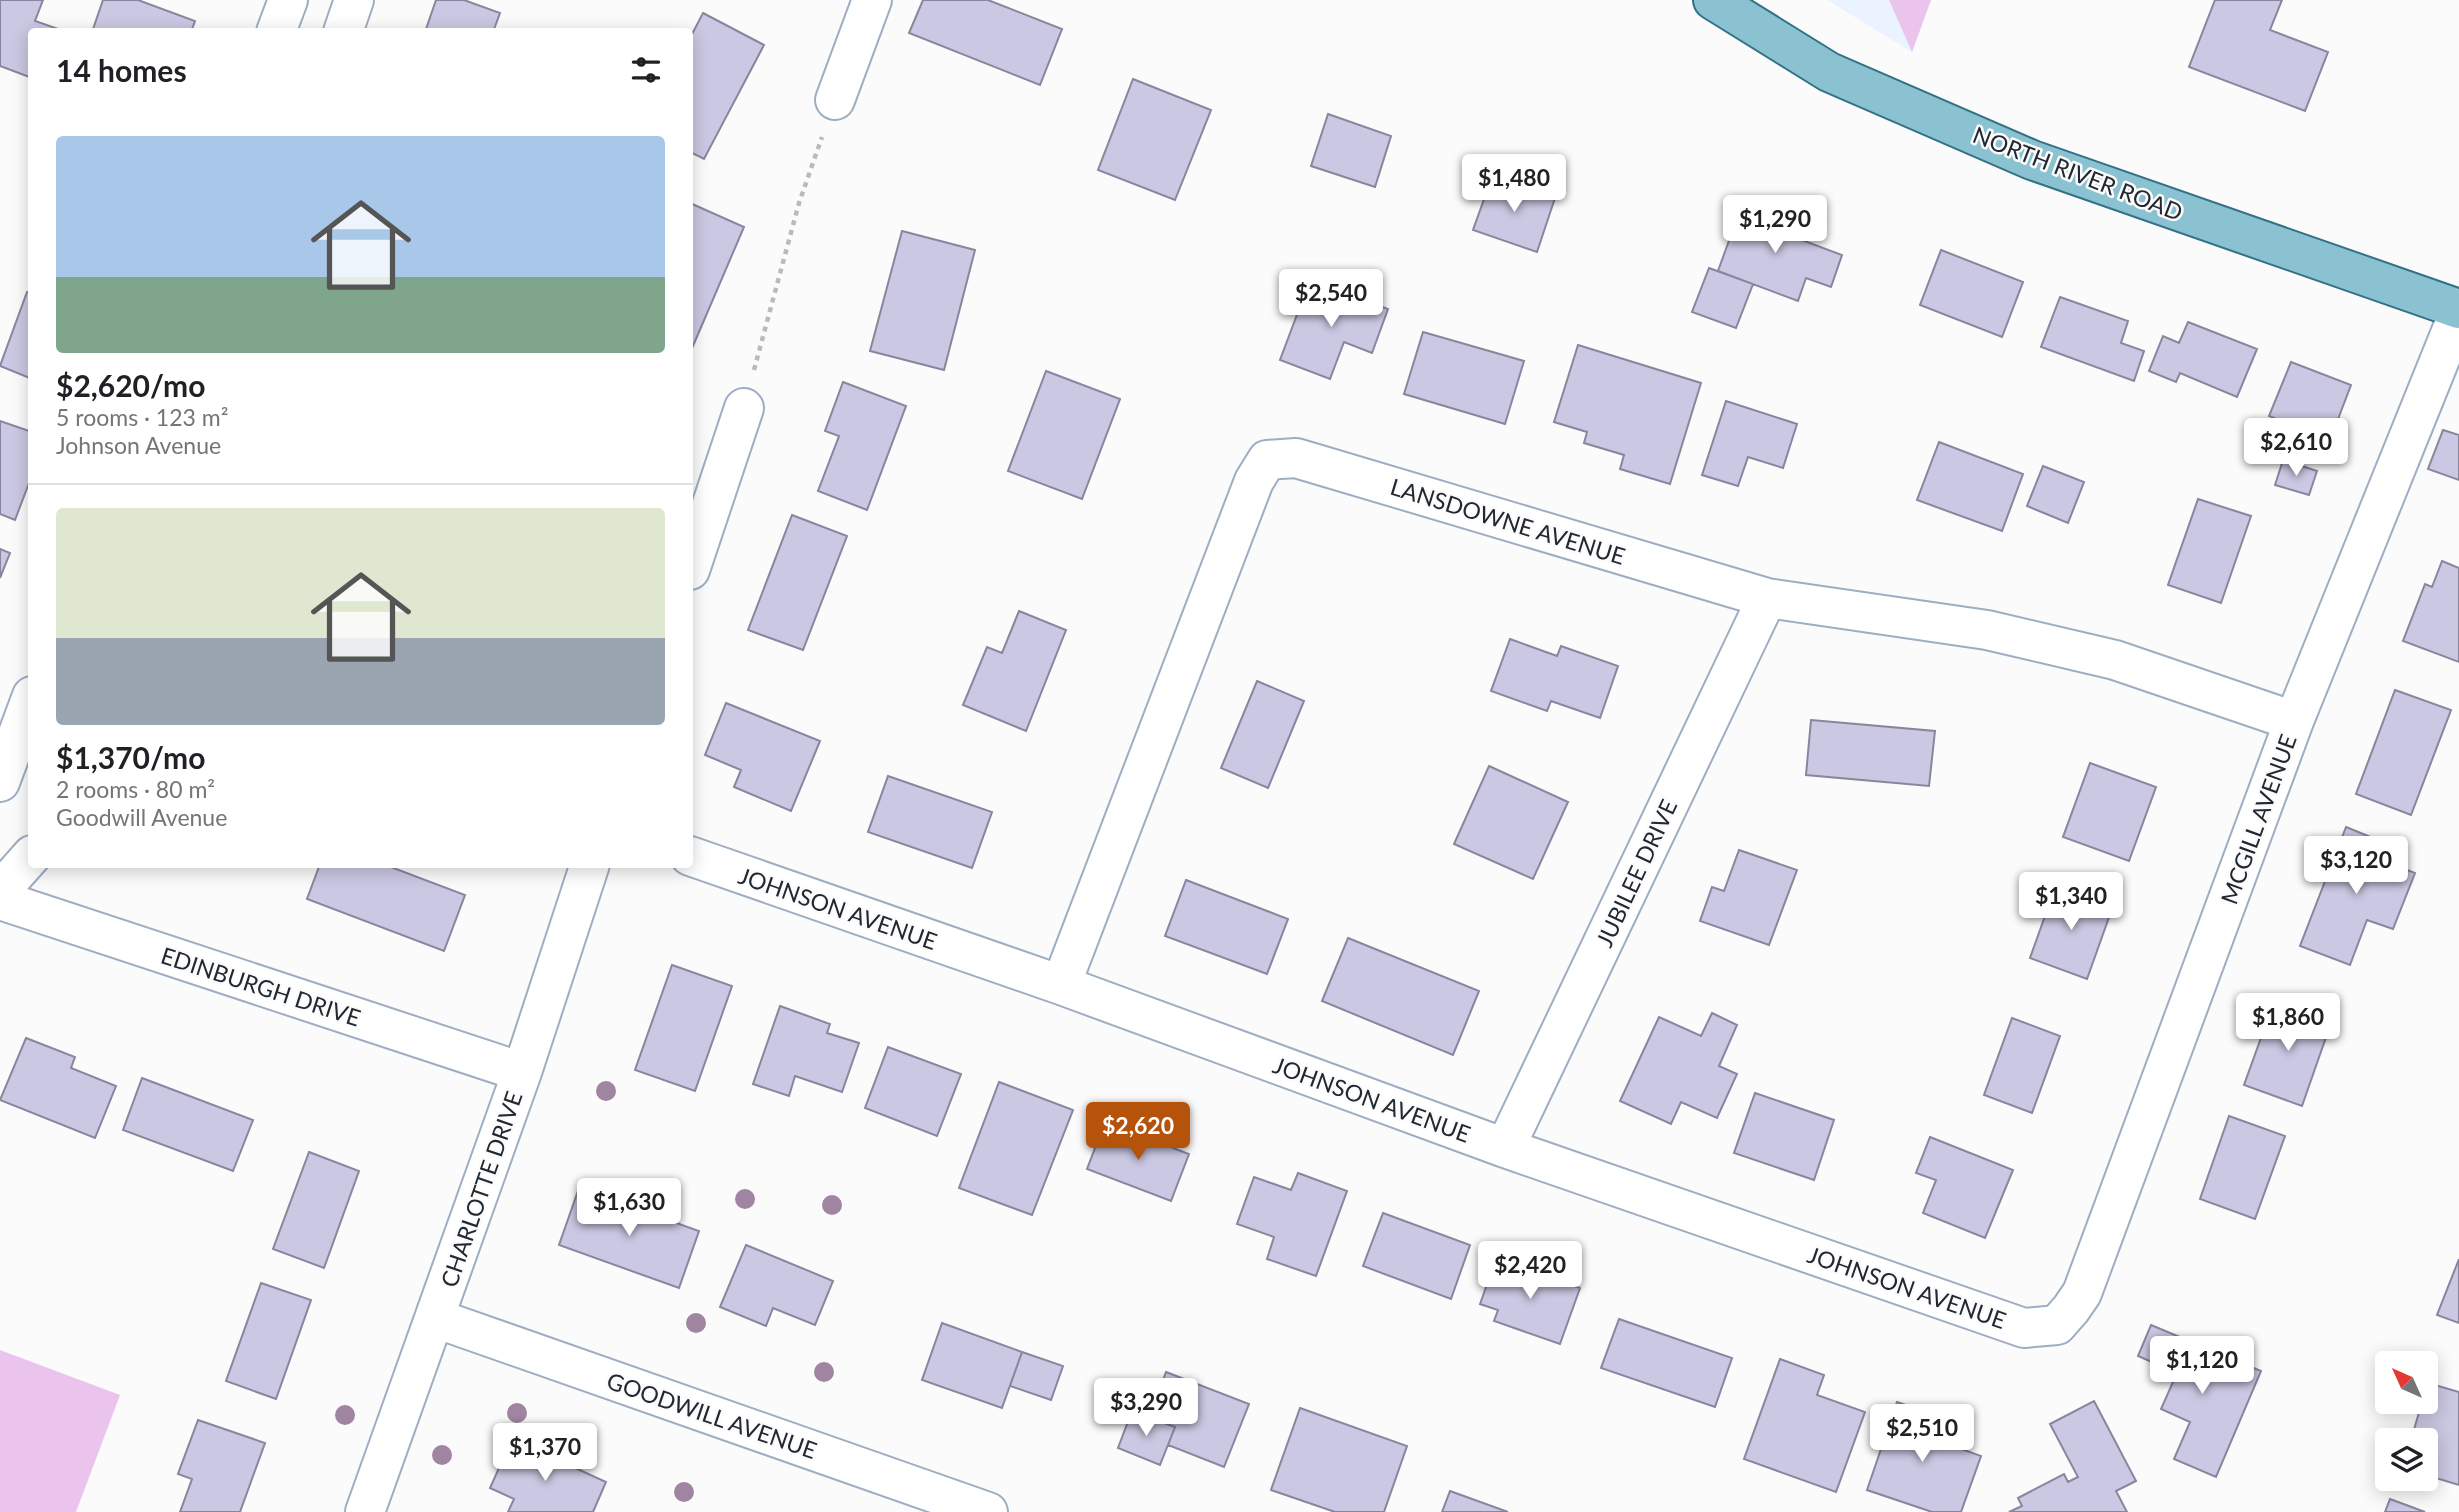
<!DOCTYPE html>
<meta charset="utf-8">
<style>
body{margin:0;font-family:Lato,sans-serif;background:#f2f2f2;color:#202124;height:100vh;display:flex;flex-direction:column;font-size:26px;white-space:nowrap}
*{box-sizing:border-box;margin:0}
p{font-size:23px;color:#757577}
.icon{flex:none;width:38px;height:38px;fill:none;stroke:currentColor;stroke-width:2;stroke-linecap:round;stroke-linejoin:round}
.map{position:relative;flex:1;overflow:hidden}
.sheet{position:absolute;left:28px;top:28px;width:665px;height:840px;display:flex;flex-direction:column;background:#fff;border-radius:7px;box-shadow:0 4px 18px #0003}
.sheet>*{flex:none}
.needle{width:46px;rotate:315deg}
.controls{position:absolute;left:2375px;top:1351px;display:grid;gap:14px}
.controls a{display:grid;place-items:center;width:63px;height:63px;border-radius:7px;background:#fff;box-shadow:0 4px 18px #0003;font-size:35px}
.price{position:absolute;translate:-50% -60px;padding:0 16px;border-radius:7px;background:#fff;color:#222;font-size:23px;line-height:46px;filter:drop-shadow(0 2px 4px #0008)}
.price::after{content:'';position:absolute;left:50%;top:42px;width:21px;height:16px;margin-left:-10px;background:inherit;clip-path:polygon(0 0,100% 0,50% 100%)}
.price.on{background:#b45309;color:#fff}
ul{padding:0;list-style:none}
li{display:grid;align-content:center;gap:14px;height:371px;padding:0 28px}
li+li{border-top:2px solid #e0e0e0}
li span{display:grid;place-items:center;height:217px;border-radius:7px;color:#555}
li>.icon{margin-inline-start:auto}
span .icon{width:126px;height:126px;fill:#fffc;stroke-width:1}
li b{font-size:30px}
h2{display:flex;justify-content:space-between;align-items:center;height:84px;padding:0 28px;font-size:30px}
.map>svg:first-child{display:block}
.built{fill:#eaf3ff}
.green{fill:#eac4ec}
.building{fill:#cac8e2;stroke:#88869e;stroke-width:2}
.lines{fill:none;stroke-linecap:round;stroke-linejoin:round}
.minor-casing{stroke:#9daec3;stroke-width:42}
.major-casing{stroke:#337186;stroke-width:42}
.path{stroke:#b8babc;stroke-width:4.5;stroke-dasharray:5 5;stroke-linecap:butt}
.minor{stroke:#fff;stroke-width:38}
.major{stroke:#8ac2d2;stroke-width:38}
.tree{fill:#a085a2}
.labels{text-anchor:middle;dominant-baseline:central;stroke-width:5;stroke-linejoin:round;paint-order:stroke}
.street-label{font-size:23px;fill:#212830;stroke:#fbfbfb}
</style>
<div class="map">
<svg width="2459" height="1512" viewBox="0 0 2459 1512">
<rect width="100%" height="100%" fill="#fbfbfb"/>
<path class="built" d="M1827,0H1931L1912,52Z"/>
<path class="green" d="M1889,0H1931L1912,52Z
M0,1350L120,1395L76,1512H0Z"/>
<path class="building" d="M0,0H43L35,21L61,30L32,32V78L0,66Z
M103,0H138L195,21L191,32H92Z
M436,0H464L500,13L493,32H425Z
M923,0H988L1062,29L1040,85L909,33Z
M2215,0H2282L2270,30L2328,52L2305,111L2189,67Z
M703,13L764,45L704,159L690,152V38Z
M1133,79L1211,110L1175,200L1098,170Z
M1328,114L1391,136L1375,187L1311,166Z
M1492,177L1555,198L1537,252L1473,230Z
M1743,202L1788,219L1783,233L1842,255L1831,287L1806,278L1798,301L1718,271Z
M690,203L744,227L690,353Z
M902,231L975,250L944,370L870,351Z
M1941,250L2023,282L2002,337L1920,305Z
M1709,268L1753,284L1736,328L1692,312Z
M1310,280L1388,309L1372,353L1344,342L1330,379L1280,360Z
M27,292L32,294V379L0,366Z
M2060,297L2128,321L2121,343L2144,351L2134,381L2041,347Z
M2188,322L2257,349L2237,397L2180,373L2176,382L2149,371L2163,336L2179,343Z
M1423,332L1524,361L1505,424L1404,394Z
M1578,345L1701,383L1670,484L1620,469L1624,455L1584,443L1587,432L1554,422Z
M2291,362L2351,385L2330,440L2269,416Z
M1046,371L1120,399L1082,499L1008,471Z
M843,382L906,406L867,510L818,491L839,436L825,431Z
M1726,401L1797,424L1783,468L1748,457L1738,486L1702,475Z
M0,421L32,432V475L15,520L0,514Z
M2443,430L2459,435V480L2428,469Z
M1939,442L2023,474L2002,531L1917,500Z
M2283,460L2317,471L2309,495L2275,485Z
M2043,466L2084,482L2068,523L2027,506Z
M2198,499L2251,516L2221,603L2168,585Z
M792,515L847,536L803,650L748,630Z
M0,549L10,553L0,578Z
M2442,561L2459,568V662L2403,641L2425,584L2432,587Z
M1019,611L1066,630L1026,731L963,705L987,647L1002,653Z
M1510,639L1557,656L1561,646L1618,666L1600,718L1551,701L1547,711L1491,691Z
M1257,681L1304,701L1268,788L1221,768Z
M2395,690L2451,710L2411,815L2356,794Z
M726,703L820,741L791,811L734,787L741,770L705,755Z
M1811,720L1935,731L1929,786L1806,775Z
M2090,763L2156,787L2129,861L2063,837Z
M1489,766L1568,802L1533,879L1454,844Z
M888,776L992,812L972,868L868,832Z
M2346,827L2395,847L2389,863L2415,873L2393,929L2367,920L2350,965L2300,946Z
M1739,850L1797,870L1769,945L1700,921L1712,887L1724,891Z
M320,864H383L465,895L444,951L307,899Z
M1186,880L1288,919L1267,974L1165,936Z
M2056,885L2113,906L2087,979L2030,958Z
M1348,938L1479,991L1453,1055L1322,1001Z
M672,965L732,986L695,1091L635,1070Z
M2275,999L2332,1020L2302,1106L2244,1085Z
M780,1006L830,1024L827,1033L859,1043L842,1092L795,1076L789,1096L753,1084Z
M1712,1013L1737,1025L1719,1066L1737,1074L1717,1118L1681,1102L1671,1124L1620,1101L1659,1017L1701,1036Z
M2012,1018L2060,1036L2032,1113L1984,1095Z
M26,1038L75,1057L71,1068L116,1086L95,1138L0,1100Z
M888,1047L961,1074L937,1136L865,1108Z
M142,1078L253,1120L233,1171L123,1130Z
M999,1082L1073,1110L1032,1215L959,1188Z
M1755,1093L1834,1120L1814,1180L1734,1153Z
M2229,1116L2285,1136L2255,1219L2200,1199Z
M1105,1122L1189,1154L1171,1201L1087,1169Z
M1930,1137L2013,1170L1985,1238L1923,1213L1936,1180L1916,1173Z
M309,1152L359,1171L324,1268L273,1249Z
M1298,1173L1347,1191L1316,1276L1267,1259L1274,1237L1237,1224L1254,1177L1291,1190Z
M579,1188L699,1231L679,1288L559,1245Z
M1383,1213L1470,1245L1451,1299L1363,1266Z
M746,1245L833,1281L815,1325L773,1308L766,1326L720,1307Z
M1496,1259L1580,1288L1560,1344L1494,1321L1498,1310L1480,1304Z
M2459,1259V1323L2437,1315Z
M261,1283L311,1300L276,1399L226,1381Z
M1619,1319L1732,1358L1715,1407L1601,1368Z
M942,1323L1022,1352L1002,1408L922,1380Z
M2151,1325L2261,1371L2216,1477L2174,1459L2190,1422L2161,1409L2177,1373L2138,1356Z
M1022,1352L1063,1366L1051,1400L1010,1386Z
M1780,1359L1824,1375L1817,1395L1865,1412L1836,1492L1744,1459Z
M1166,1372L1249,1404L1224,1467L1168,1445L1175,1427L1149,1417Z
M2428,1383L2459,1392V1485L2426,1475V1440H2411L2422,1402H2426Z
M2094,1401L2136,1481L2116,1491L2127,1512H2009L2022,1506L2018,1498L2064,1474L2068,1482L2078,1477L2050,1424Z
M1897,1402L1946,1419L1939,1441L1981,1456L1961,1512H1932L1867,1490Z
M1300,1408L1407,1446L1384,1512H1335L1271,1490Z
M1132,1411L1175,1427L1160,1465L1118,1448Z
M198,1420L265,1443L240,1512H180L192,1479L178,1474Z
M512,1439L606,1482L593,1512H508L514,1499L490,1488Z
M1450,1491L1508,1512H1442Z
M2390,1499L2425,1512H2385Z"/>
<g class="lines">
<g class="minor-casing">
<path id="minor" d="M276,32L288,0
M343,32L354,0
M835,100L872,0
M690,570L744,408
M0,782L32,696
M690,856L1061,985L1505,1148L2024,1328L2057,1325L2071,1309L2082,1293L2294,721L2459,312
M0,891L32,855
M0,900L522,1072
M1061,985L1254,481L1267,460L1296,458L1767,598L1987,630L2115,660L2294,721
M1505,1148L1767,598
M435,1318L988,1512
M365,1512L522,1072L590,864"/>
</g>
<g class="major-casing">
<path id="major" d="M1713,0L1829,72L2032,160L2459,309"/>
</g>
<path class="path" d="M754,370L799,203L822,137"/>
<use href="#minor" class="minor"/>
<use href="#major" class="major"/>
</g>
<g class="tree">
<circle cx="606" cy="1091" r="10"/>
<circle cx="745" cy="1199" r="10"/>
<circle cx="832" cy="1205" r="10"/>
<circle cx="696" cy="1323" r="10"/>
<circle cx="824" cy="1372" r="10"/>
<circle cx="517" cy="1413" r="10"/>
<circle cx="345" cy="1415" r="10"/>
<circle cx="442" cy="1455" r="10"/>
<circle cx="684" cy="1492" r="10"/>
</g>
<g class="labels">
<g class="street-label">
<text transform="translate(2078 173) rotate(21)">NORTH RIVER ROAD</text>
<text transform="translate(1508 521) rotate(17)">LANSDOWNE AVENUE</text>
<text transform="translate(2258 819) rotate(-70)">MCGILL AVENUE</text>
<text transform="translate(1636 873) rotate(-65)">JUBILEE DRIVE</text>
<text transform="translate(838 908) rotate(19)">JOHNSON AVENUE</text>
<text transform="translate(261 986) rotate(18)">EDINBURGH DRIVE</text>
<text transform="translate(1372 1099) rotate(20)">JOHNSON AVENUE</text>
<text transform="translate(481 1189) rotate(-71)">CHARLOTTE DRIVE</text>
<text transform="translate(1907 1287) rotate(19)">JOHNSON AVENUE</text>
<text transform="translate(712 1415) rotate(19)">GOODWILL AVENUE</text>
</g>
</g>
</svg>
<div class="controls">
<a><svg class="needle" viewBox="-14 -14 28 28"><path d="M0-13l5 13h-10z" fill="#e53935"/><path d="M0 13l5-13h-10z" fill="#757577"/></svg></a>
<a><svg class="icon" aria-label="layers" viewBox="0 0 24 24"><path d="M12 4l9 5-9 5-9-5zM3 14l9 5 9-5"/></svg></a>
</div>
<b class="price" style="left:1514px;top:214px">$1,480</b>
<b class="price" style="left:1775px;top:255px">$1,290</b>
<b class="price" style="left:1331px;top:329px">$2,540</b>
<b class="price" style="left:2296px;top:478px">$2,610</b>
<b class="price" style="left:2356px;top:896px">$3,120</b>
<b class="price" style="left:2071px;top:932px">$1,340</b>
<b class="price" style="left:2288px;top:1053px">$1,860</b>
<b class="price on" style="left:1138px;top:1162px">$2,620</b>
<b class="price" style="left:629px;top:1238px">$1,630</b>
<b class="price" style="left:1530px;top:1301px">$2,420</b>
<b class="price" style="left:2202px;top:1396px">$1,120</b>
<b class="price" style="left:1146px;top:1438px">$3,290</b>
<b class="price" style="left:1922px;top:1464px">$2,510</b>
<b class="price" style="left:545px;top:1483px">$1,370</b>
<section class="sheet">
<h2>14 homes<svg class="icon" aria-label="filters" viewBox="0 0 24 24"><path d="M4 7h16M4 17h16"/><circle cx="9" cy="7" r="2"/><circle cx="15" cy="17" r="2"/></svg></h2>
<ul>
<li><span style="background:linear-gradient(#a9c7e8 65%,#7fa58c 0)"><svg class="icon" aria-label="home" viewBox="0 0 24 24"><path d="M3 11l9-7 9 7M6 9v11h12V9"/></svg></span><div><b>$2,620/mo</b><p>5 rooms · 123 m²</p><p>Johnson Avenue</p></div></li>
<li><span style="background:linear-gradient(#dfe7d0 60%,#9aa5b1 0)"><svg class="icon" aria-label="home" viewBox="0 0 24 24"><path d="M3 11l9-7 9 7M6 9v11h12V9"/></svg></span><div><b>$1,370/mo</b><p>2 rooms · 80 m²</p><p>Goodwill Avenue</p></div></li>
</ul>
</section>
</div>
